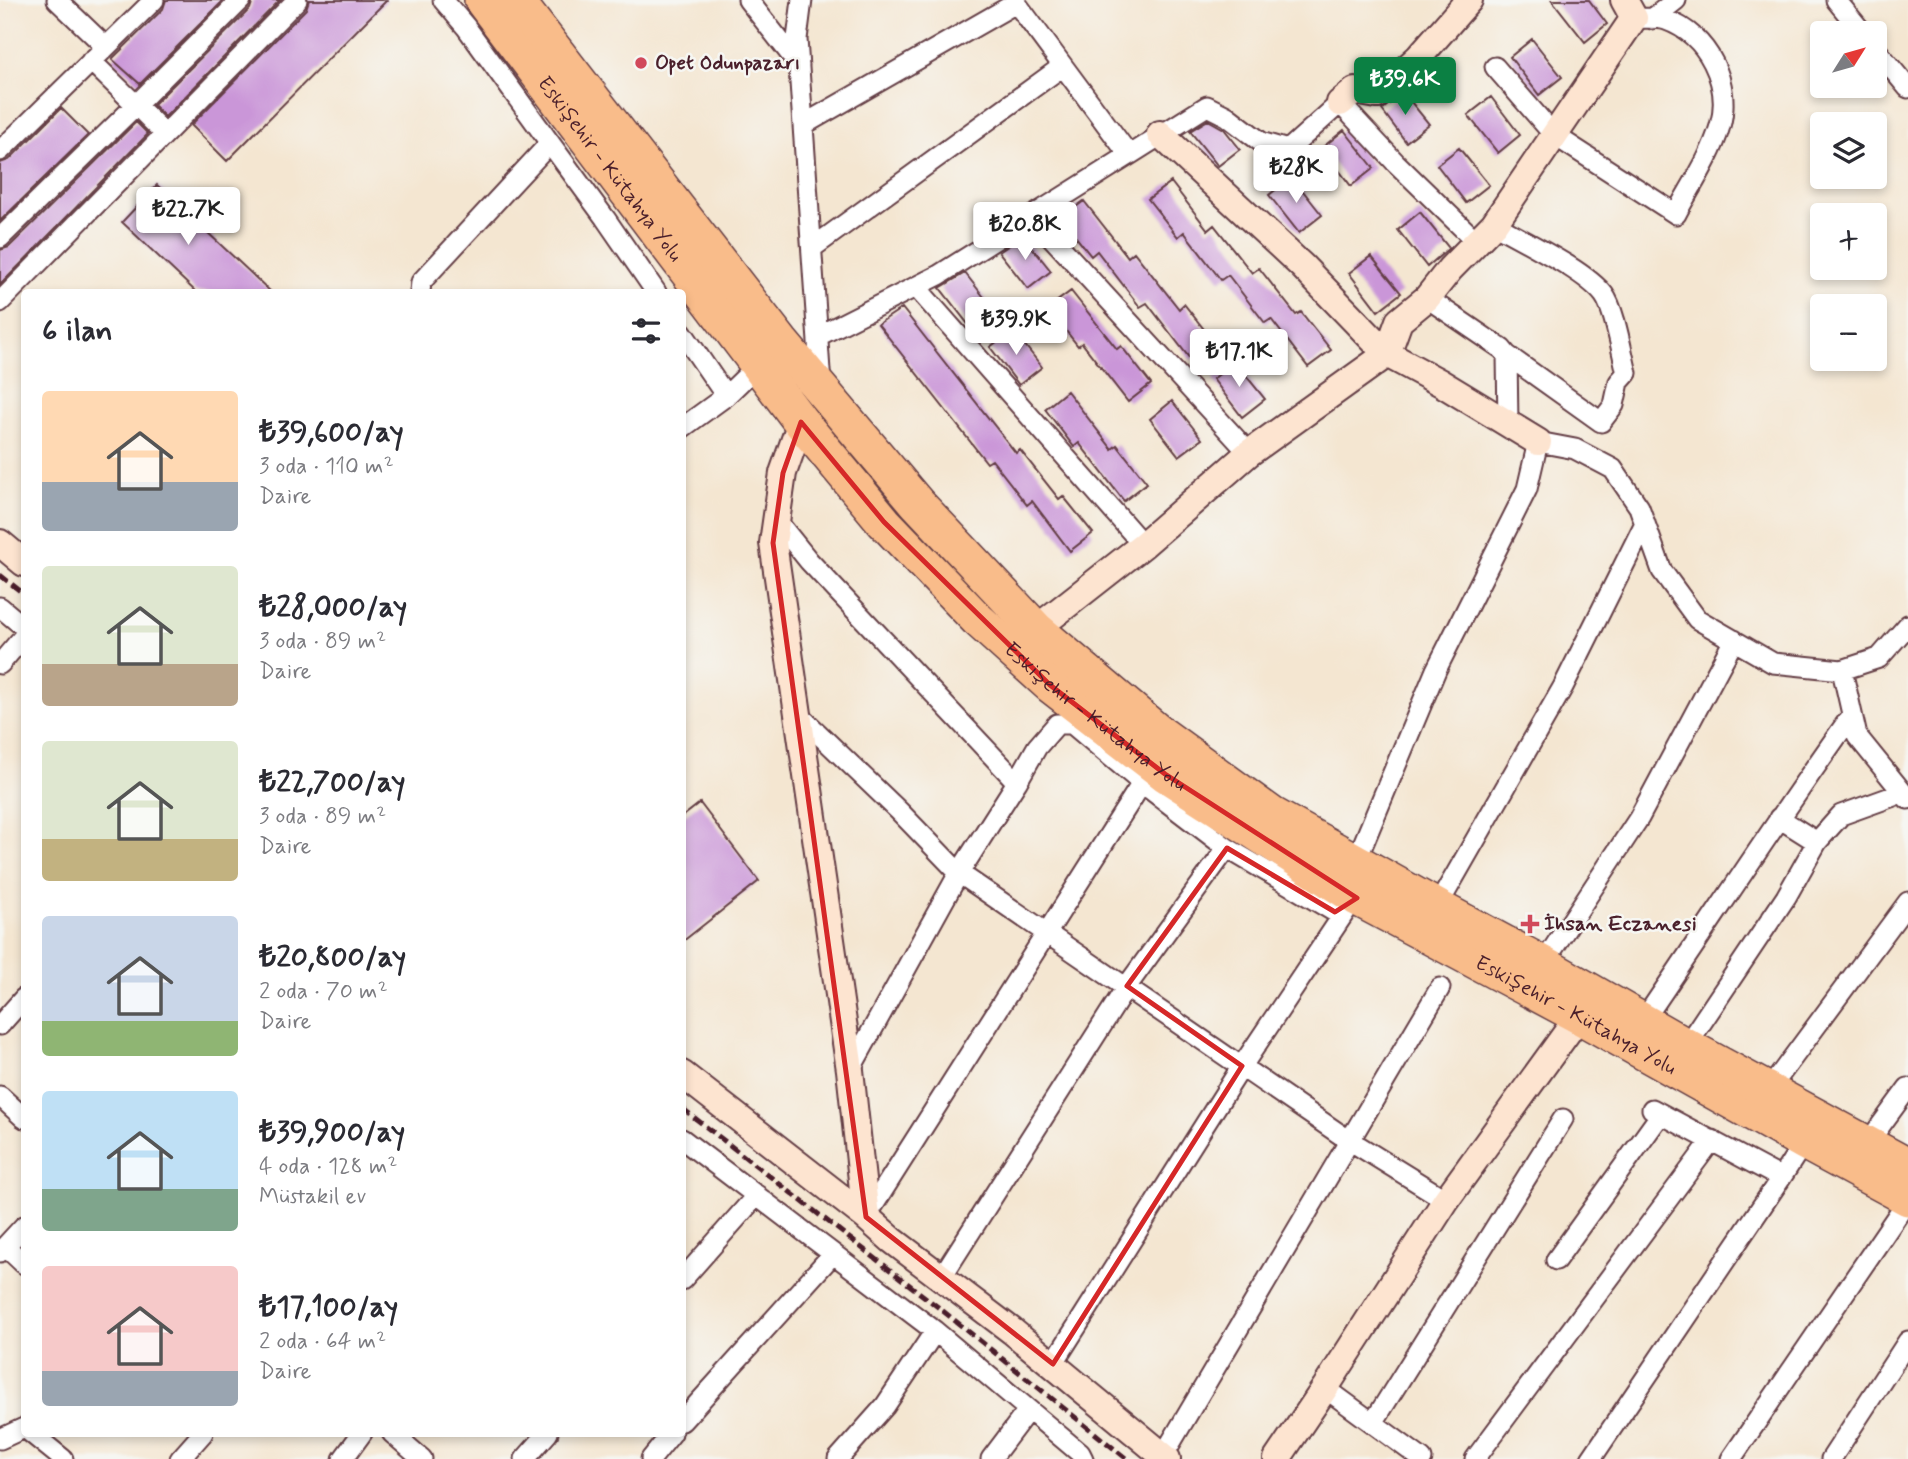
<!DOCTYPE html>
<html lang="tr">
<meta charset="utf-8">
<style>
body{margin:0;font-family:Mynerve,sans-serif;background:#f7f7f7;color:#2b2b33;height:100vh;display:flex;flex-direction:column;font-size:26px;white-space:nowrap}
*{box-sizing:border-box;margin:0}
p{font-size:23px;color:#7c7c81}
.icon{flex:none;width:38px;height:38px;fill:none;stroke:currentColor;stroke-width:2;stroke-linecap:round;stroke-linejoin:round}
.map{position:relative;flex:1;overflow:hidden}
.side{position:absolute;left:21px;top:289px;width:665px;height:1148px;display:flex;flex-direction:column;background:#fff;border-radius:7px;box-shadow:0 4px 10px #0003}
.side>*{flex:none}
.needle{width:46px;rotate:53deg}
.fabs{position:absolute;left:1810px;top:21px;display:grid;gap:14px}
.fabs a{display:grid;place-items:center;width:77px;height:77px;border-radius:7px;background:#fff;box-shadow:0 4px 10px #0003;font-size:35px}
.price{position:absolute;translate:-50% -60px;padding:0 16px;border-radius:7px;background:#fff;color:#222;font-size:23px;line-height:46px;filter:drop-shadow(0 2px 4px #0008)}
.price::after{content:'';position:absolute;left:50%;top:42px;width:21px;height:16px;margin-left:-10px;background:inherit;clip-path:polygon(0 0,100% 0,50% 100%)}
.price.active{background:#0b8043;color:#fff}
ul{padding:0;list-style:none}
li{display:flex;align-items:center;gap:21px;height:175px;padding:0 21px}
li span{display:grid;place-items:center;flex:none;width:196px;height:140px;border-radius:7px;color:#555}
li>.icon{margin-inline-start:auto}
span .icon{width:84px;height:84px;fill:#fffc;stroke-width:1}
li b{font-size:30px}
h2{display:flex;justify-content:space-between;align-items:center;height:84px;padding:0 21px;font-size:30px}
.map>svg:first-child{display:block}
.building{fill:#ca96d8}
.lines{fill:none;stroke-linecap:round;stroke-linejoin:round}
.street-casing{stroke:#643d44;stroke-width:23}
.secondary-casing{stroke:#643d44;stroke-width:30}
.highway-casing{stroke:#643d44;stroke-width:38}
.street{stroke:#fff;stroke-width:19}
.secondary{stroke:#fde4d0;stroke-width:26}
.highway{stroke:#f9bc8a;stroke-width:35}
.rail{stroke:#4a1f2b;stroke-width:5;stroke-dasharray:10 5;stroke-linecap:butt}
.marked{fill:none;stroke:#d62828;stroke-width:5;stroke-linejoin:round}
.poi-dot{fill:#d1495b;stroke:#f6f6f2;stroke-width:2.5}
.labels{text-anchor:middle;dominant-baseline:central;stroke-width:5;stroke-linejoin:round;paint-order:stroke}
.poi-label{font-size:21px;font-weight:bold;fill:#4a1f2b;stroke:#f6f6f2;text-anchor:start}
.street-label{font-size:21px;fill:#4a1f2b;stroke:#f6f6f2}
</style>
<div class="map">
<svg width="1908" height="1459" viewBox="0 0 1908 1459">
<rect width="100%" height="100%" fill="#f6f6f2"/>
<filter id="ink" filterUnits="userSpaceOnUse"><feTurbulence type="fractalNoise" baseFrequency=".0143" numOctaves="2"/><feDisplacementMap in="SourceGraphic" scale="14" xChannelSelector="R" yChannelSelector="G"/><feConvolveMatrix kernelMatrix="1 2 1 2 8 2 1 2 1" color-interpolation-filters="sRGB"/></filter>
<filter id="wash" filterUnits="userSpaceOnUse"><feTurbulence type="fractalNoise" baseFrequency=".00686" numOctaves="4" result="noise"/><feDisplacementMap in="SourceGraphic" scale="28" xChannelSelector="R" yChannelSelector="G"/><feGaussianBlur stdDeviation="1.57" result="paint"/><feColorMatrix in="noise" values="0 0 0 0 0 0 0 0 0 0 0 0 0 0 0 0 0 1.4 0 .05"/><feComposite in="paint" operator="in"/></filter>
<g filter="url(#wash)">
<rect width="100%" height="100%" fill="#f4e6d1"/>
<g id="blocks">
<path class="building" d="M166,0H224L140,84L112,59L163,9Z
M253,0H280L165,117L153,105L250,9Z
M309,0H387L227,161L191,125L306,9Z
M1552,0H1589L1607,24L1585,42Z
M1532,39L1562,77L1539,95L1510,57Z
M1403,92L1429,124L1406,142L1382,110Z
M1491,97L1520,135L1498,153L1468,115Z
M61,108L88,135L0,221V163L9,160Z
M1208,120L1224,129L1240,149L1218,166L1190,131Z
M136,122L148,134L0,285V250L9,247Z
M1344,130L1374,168L1351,186L1322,148Z
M1459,148L1489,185L1466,203L1437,165Z
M1292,177L1322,215L1299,233L1269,195Z
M1171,182L1208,230L1214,225L1252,273L1259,268L1296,315L1301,312L1331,350L1308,367L1271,319L1265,323L1228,275L1221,280L1184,232L1178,237L1148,199Z
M157,185L271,292H196L122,222Z
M1084,201L1128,257L1134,252L1179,309L1184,304L1214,342L1191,360L1147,303L1140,307L1097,251L1091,256L1061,218Z
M1420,212L1449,248L1427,267L1398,230Z
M1023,236L1051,271L1028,289L999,252Z
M1371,256L1401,293L1378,311L1349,273Z
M965,273L991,306L968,324L940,288Z
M1071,291L1117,349L1121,346L1151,384L1128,402L1082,343L1078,346L1048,308Z
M902,308L1016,453L1020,450L1059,499L1063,496L1093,533L1070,551L1032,501L1027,505L992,460L987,463L878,324Z
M1013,330L1042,367L1019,385L990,347Z
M1235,362L1265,399L1242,417L1213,379Z
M1067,391L1112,449L1117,445L1147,483L1124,501L1079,443L1074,447L1045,409Z
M1172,401L1202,439L1179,456L1150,419Z
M700,803L759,881L682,942V817Z"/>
</g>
</g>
<g filter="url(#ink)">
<use href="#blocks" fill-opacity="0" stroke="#643d44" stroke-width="2"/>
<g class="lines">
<g class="street-casing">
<path id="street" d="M57,0L106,47
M748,0L799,65
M802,0L797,39L821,385
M1014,0L1129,155
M1836,0L1863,33
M1652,19L1676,0
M1874,47L1908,88
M1495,67L1554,135L1676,214C1691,186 1711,157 1720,126C1732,84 1708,35 1666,20C1657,17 1644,19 1634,18
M803,125L1016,3
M164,133L136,105L241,0
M550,143L605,218L656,292
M0,151L154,0
M1033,217L1249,453
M1494,224C1523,241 1585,270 1604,295C1615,310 1622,354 1627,373L1619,382L1614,405L1601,422L1507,355
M0,238L136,105L91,61
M812,248L1063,66
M916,287L1143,545
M420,292L421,282L550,143L466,27L443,0
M1427,298L1502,349L1507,355L1508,424
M0,302L297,0
M682,332L726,396
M818,336L939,275L1207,106L1227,116L1261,142L1288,150L1340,103L1396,163L1476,241
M682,428L726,396L759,364
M776,520L809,561L1017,782L959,873L850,1070
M0,607L24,627
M0,664L24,636
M1842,670L1857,736L1908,799
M798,714L899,811L959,873L1341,1135L1446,1200
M1017,782L1037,747L1057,724H1072L1142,783L1227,848L1335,912L1347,909L1352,904
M1817,842L1841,815L1902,793
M1356,861L1436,670L1527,489L1538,442L1575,449L1613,469L1639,507L1662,571L1697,619L1773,663L1842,670L1879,658L1908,625
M1437,907L1563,687L1645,523
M1543,964L1639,818L1734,640
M1643,1021C1713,919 1780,815 1852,715
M0,1025L24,998
M1686,1046L1786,897L1817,842L1779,818
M1768,1091L1908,902
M0,1096L24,1118
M1652,1109L1781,1178L1804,1142
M682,1139L935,1331L1080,1453L1083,1459
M1867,1144L1908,1088
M866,1217L1142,783
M5,1246L24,1264
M0,1252L24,1226
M1556,1260L1661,1114
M941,1278L1127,986L1227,848
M682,1280L757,1195
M1053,1364L1242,1066L1347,909
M1325,1388L1422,1459
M682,1421L832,1255
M1373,1423L1563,1119
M31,1433L63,1459
M392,1433L422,1459
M0,1439L24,1428
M1163,1456L1440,988
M180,1459L203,1433
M343,1459L362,1433
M525,1459L548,1433
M651,1459L672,1433
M838,1459L885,1406L935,1331
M991,1459L1028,1410
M1475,1459L1712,1140
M1591,1459L1781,1178
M1731,1459L1908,1200
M1831,1459L1908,1341"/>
</g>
<g class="secondary-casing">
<path id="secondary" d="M1340,103L1355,91L1377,95L1418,58L1469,0
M1160,134L1302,266L1387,354L1441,383L1538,442
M0,543L24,563
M1036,629L1143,545L1249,453L1387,354L1399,321L1427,298L1450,269L1494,224L1634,18L1624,0
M682,1074L866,1217L850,1070L773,543L783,473L801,422
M866,1217L892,1240L1012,1331L1167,1459
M1277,1459L1325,1388L1446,1200L1579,1016L1585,999"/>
</g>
<g class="highway-casing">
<g id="highway">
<path id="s1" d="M482,0L801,422L884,522L977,619L1050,685L1165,774L1357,898L1579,1016L1804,1142L1908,1198"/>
<path d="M516,0L781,342L917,503L1036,629L1158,732L1271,814L1437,907L1543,964L1686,1046L1908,1166"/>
</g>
</g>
<use href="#street" class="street"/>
<use href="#secondary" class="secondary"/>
<use href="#highway" class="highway"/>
<path class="rail" d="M0,575L24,594
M682,1108L943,1311L1127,1459"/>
</g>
</g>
<path class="marked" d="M801,422L884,522L1050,685L1165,774L1357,898L1335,912L1227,848L1127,986L1242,1066L1053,1364L866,1217L773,543L783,473Z"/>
<g class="poi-dot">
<circle cx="641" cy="63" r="7"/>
<path d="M1526.5 913.5h7v7h7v7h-7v7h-7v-7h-7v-7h7z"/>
</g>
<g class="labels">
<g class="poi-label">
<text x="655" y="63">Opet Odunpazarı</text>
<text x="1544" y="924">İhsan Eczanesi</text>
</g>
<g class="street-label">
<text stroke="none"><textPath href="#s1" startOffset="212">Eskişehir - Kütahya Yolu</textPath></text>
<text stroke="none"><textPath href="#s1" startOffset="947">Eskişehir - Kütahya Yolu</textPath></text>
<text stroke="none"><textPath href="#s1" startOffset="1514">Eskişehir - Kütahya Yolu</textPath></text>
</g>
</g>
</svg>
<div class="fabs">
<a><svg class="needle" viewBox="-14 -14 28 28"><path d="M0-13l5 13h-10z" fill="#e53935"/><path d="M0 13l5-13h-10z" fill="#7c7c81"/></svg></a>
<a><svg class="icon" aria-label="layers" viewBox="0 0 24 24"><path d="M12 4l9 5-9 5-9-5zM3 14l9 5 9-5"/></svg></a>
<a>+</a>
<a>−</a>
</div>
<b class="price active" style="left:1405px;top:117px">₺39.6K</b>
<b class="price" style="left:1296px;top:205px">₺28K</b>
<b class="price" style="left:188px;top:247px">₺22.7K</b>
<b class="price" style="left:1025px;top:262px">₺20.8K</b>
<b class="price" style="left:1016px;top:357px">₺39.9K</b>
<b class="price" style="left:1239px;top:389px">₺17.1K</b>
<section class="side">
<h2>6 ilan<svg class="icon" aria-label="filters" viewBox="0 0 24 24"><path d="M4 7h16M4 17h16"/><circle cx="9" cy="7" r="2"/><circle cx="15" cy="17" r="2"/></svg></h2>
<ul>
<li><span style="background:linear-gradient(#ffd9b3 65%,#9aa5b1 0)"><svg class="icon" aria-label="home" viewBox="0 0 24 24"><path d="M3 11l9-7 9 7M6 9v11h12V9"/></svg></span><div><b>₺39,600/ay</b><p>3 oda · 110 m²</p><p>Daire</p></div></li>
<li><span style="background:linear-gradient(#dfe7d0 70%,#b9a48a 0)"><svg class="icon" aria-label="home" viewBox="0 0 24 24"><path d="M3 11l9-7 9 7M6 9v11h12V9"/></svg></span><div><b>₺28,000/ay</b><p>3 oda · 89 m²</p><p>Daire</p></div></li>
<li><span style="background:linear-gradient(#dfe7d0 70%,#c2b280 0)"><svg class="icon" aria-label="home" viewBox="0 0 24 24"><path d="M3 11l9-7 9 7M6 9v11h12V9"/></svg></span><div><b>₺22,700/ay</b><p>3 oda · 89 m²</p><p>Daire</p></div></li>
<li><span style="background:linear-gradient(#c9d6e8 75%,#8fb573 0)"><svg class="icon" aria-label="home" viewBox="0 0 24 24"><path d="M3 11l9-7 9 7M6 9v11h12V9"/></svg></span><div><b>₺20,800/ay</b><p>2 oda · 70 m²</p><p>Daire</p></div></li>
<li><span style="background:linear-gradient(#bfe0f5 70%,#7fa58c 0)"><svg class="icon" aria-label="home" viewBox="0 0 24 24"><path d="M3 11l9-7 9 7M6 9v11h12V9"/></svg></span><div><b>₺39,900/ay</b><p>4 oda · 128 m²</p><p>Müstakil ev</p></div></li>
<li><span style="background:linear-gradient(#f6c9c9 75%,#9aa5b1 0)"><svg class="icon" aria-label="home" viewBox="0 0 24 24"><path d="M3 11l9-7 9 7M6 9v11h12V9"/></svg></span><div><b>₺17,100/ay</b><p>2 oda · 64 m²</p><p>Daire</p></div></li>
</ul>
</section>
</div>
